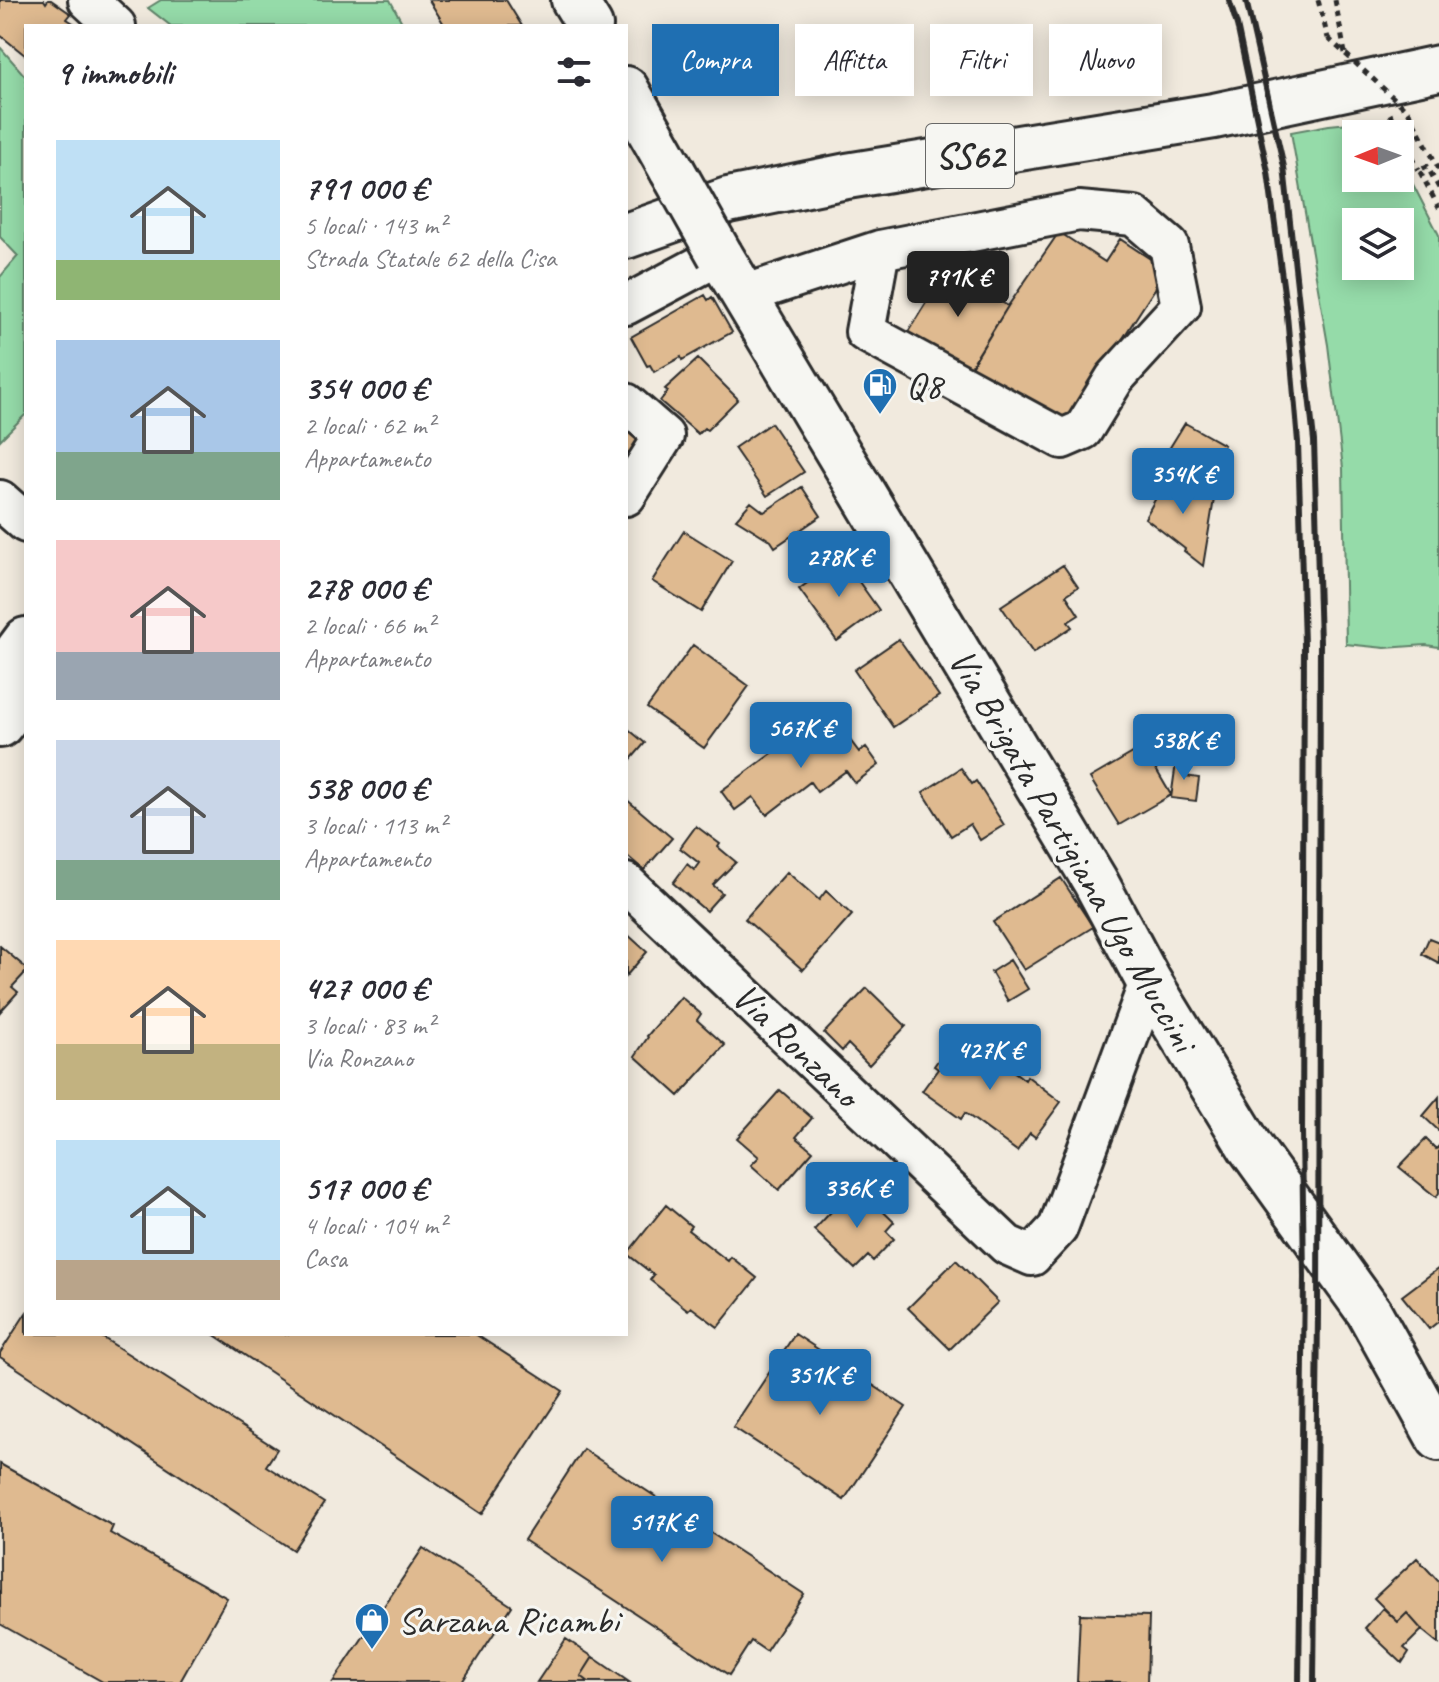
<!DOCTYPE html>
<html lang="it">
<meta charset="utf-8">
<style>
body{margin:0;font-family:Caveat,sans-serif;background:#f2f2f3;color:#2b2b33;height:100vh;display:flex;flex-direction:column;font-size:30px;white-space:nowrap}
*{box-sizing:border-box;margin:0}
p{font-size:26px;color:#7c7c81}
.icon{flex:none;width:44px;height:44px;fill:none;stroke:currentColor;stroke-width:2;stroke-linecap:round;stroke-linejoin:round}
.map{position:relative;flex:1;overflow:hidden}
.side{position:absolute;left:24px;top:24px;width:604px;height:1312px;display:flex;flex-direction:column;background:#fff;border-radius:0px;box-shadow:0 4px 20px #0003}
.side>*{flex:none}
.banner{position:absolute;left:652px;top:24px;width:666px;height:72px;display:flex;gap:16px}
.needle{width:52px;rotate:269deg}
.tools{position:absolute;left:1342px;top:120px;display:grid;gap:16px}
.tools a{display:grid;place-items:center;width:72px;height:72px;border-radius:0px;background:#fff;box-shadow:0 4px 20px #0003;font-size:40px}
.price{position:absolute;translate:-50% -68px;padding:0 18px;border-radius:8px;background:#1f6fb2;color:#fff;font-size:26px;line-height:52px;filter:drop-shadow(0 2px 4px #0008)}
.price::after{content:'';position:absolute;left:50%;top:48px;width:24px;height:18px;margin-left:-12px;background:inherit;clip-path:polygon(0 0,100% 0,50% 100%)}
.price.active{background:#222;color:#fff}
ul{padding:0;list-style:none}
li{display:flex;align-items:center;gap:24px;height:200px;padding:0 32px}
li span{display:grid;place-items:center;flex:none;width:224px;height:160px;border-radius:0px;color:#555}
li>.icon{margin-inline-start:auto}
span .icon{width:96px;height:96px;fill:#fffc;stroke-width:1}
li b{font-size:34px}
h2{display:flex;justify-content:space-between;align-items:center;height:96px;padding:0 32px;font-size:34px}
.chip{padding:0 28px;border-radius:0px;background:#fff;box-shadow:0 4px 20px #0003;font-size:28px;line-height:72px}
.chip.active{background:#1f6fb2;color:#fff}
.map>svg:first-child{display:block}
.green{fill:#95dba9;stroke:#60836a;stroke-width:2;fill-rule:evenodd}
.building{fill:#dfba90;stroke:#2b2b2b;stroke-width:2}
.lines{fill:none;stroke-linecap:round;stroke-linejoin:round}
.minor-casing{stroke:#2b2b2b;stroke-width:44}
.major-casing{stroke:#2b2b2b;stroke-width:50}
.path{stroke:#2b2b2b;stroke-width:5;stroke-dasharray:6 6;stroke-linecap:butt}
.minor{stroke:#f6f6f2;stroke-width:38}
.major{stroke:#f6f6f2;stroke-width:44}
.rail{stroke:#2b2b2b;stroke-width:6}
.major-bridge-casing{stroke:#2b2b2b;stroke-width:50;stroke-linecap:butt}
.path-bridge{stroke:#2b2b2b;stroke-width:5;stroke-dasharray:6 6;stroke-linecap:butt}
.major-bridge{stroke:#f6f6f2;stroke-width:44}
.labels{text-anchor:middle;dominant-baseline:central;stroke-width:6;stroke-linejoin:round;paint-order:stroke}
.shield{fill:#f6f6f2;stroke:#686867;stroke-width:2}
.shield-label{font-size:36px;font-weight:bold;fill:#2b2b2b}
.poi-label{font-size:38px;fill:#2b2b2b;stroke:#f6f6f2;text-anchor:start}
.street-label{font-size:38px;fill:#2b2b2b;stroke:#f6f6f2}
</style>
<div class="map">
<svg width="1439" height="1682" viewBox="0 0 1439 1682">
<rect width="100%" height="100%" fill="#f1eade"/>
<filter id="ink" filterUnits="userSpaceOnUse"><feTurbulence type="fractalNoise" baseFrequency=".0125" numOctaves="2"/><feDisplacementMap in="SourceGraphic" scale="16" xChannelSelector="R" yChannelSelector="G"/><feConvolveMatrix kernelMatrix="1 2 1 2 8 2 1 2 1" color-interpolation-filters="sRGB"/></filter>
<g filter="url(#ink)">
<path class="green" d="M161,0H390L404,26H171L148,8Z
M0,47L26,77V414L0,440V277L18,256L0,237Z
M1380,120L1387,134H1356V178H1400V159L1439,235V647L1426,645L1385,648L1346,644L1343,468L1328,345L1291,132L1329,125ZM1356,222H1400V266H1356Z"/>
<path class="building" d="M0,0H44L46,3L48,0H51L71,14L67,19L78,26H26V56L0,35Z
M429,0H506L522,26H445Z
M1059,232L1105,262L1120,239L1167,270L1065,428L971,366L1008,306Z
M947,269L1008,306L969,370L908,332Z
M705,295L708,300L712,297L732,332L682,360L681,357L654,372L650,365L647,366L631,337Z
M698,359L738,399L707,430L704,428L698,434L660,401L668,391L665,389Z
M771,423L804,472L767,496L734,448Z
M1185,423L1224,445L1201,487L1161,462Z
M626,431L641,442L626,464Z
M1169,474L1214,499L1203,566L1184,551L1185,549L1145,518Z
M802,487L821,516L775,547L771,541L736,519L751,502L764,512Z
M684,531L732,561L701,612L652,581Z
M842,558L879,610L837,641L799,589Z
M1063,565L1078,587L1066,595L1079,615L1068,622L1072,627L1033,653L1001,606Z
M899,639L939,696L893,727L854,670Z
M693,645L749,686L704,748L647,708Z
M835,720L859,752L866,747L879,765L855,783L846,771L817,792L810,782L767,815L753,797L735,810L721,791L786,743L793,752Z
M627,728L645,743L627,764L626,729Z
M1143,747L1171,795L1119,825L1090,778Z
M1177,756L1188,757L1185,776L1199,778L1196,801L1171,798Z
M961,768L972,784L976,781L1004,825L980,840L970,824L951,836L923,792Z
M626,799L672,838L644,870L626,855Z
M696,826L720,844L718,847L736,862L713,885L722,893L706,911L673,883L687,864L694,870L699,863L680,848Z
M787,872L819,900L826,891L852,915L803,970L745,919Z
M1061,878L1093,927L1024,970L993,922Z
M626,933L647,952L626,976Z
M1429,938L1439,942V963L1422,954Z
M0,946L26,968V972L12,987L18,992L0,1012Z
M1010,960L1028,989L1008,1001L991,972Z
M867,988L906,1026L869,1065L848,1044L842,1051L824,1033Z
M681,997L701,1014L697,1020L725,1045L679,1096L635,1056L648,1037L647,1036Z
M960,1030L973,1039L974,1036L1003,1057L1000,1061L1025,1080L1027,1076L1061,1102L1035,1137L1030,1133L1017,1151L965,1113L961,1119L922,1091L938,1069L934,1066Z
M780,1090L812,1118L796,1137L813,1151L779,1190L751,1165L759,1157L737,1138Z
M1439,1097V1131L1423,1116Z
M1426,1139L1436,1149L1439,1146V1193L1436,1197L1399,1167Z
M861,1190L894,1222L886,1231L894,1239L873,1261L868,1256L855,1269L814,1230L844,1198L850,1203Z
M666,1205L691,1226L688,1230L728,1261L731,1257L757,1278L718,1327L691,1307L688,1310L650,1280L654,1275L627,1254Z
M956,1260L998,1302L950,1349L908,1308Z
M1439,1268V1321L1429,1329L1402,1296Z
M26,1313V1334H97L277,1449L266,1466L324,1503L293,1550L0,1357V1353Z
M213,1334H475L563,1391L482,1514Z
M795,1334L906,1407L844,1500L733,1427Z
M583,1449L804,1594L766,1651L751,1641L729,1675L524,1540Z
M0,1464L113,1526L110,1533L227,1598L180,1682H103L0,1624Z
M423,1548L512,1606L462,1682H333Z
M1417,1558L1439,1582V1644L1422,1630L1407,1613L1398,1622L1374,1598Z
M1383,1608L1398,1622L1407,1613L1422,1630L1404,1648L1409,1652L1402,1663L1365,1628Z
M1080,1614L1149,1616L1147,1682H1077Z
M566,1639L593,1657L581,1676L589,1682H537Z
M593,1657L629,1682H589L581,1676Z"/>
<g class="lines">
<g class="minor-casing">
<path id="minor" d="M88,0L116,26
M743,295L880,250L1079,211L1134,216L1169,246L1181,306L1115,378L1083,430L1062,439L865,332L880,250
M626,305L720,255
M626,403L664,436L626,496
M0,500L26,523
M626,883L1007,1245L1032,1256L1058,1228L1149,982"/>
</g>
<g class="major-casing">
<path id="major" d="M574,0L590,26
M626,89L672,170
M626,236L728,200L847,176L1214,116L1439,68
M720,255L1095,881L1149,982L1250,1147L1369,1312L1439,1438
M0,675L26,640
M0,725L26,693"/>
</g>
<path class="path" d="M1318,0L1328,38
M1335,0L1345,53
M1408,111L1439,169
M1390,114L1419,170
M1439,188L1427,166L1419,170L1439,208"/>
<use href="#minor" class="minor"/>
<use href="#major" class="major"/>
<path class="rail" d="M1229,0L1237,25L1268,172L1287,315L1298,442L1304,644L1302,1132L1304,1277L1299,1682
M1246,0L1284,167L1314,441L1320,643L1318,1314L1314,1682"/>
<g class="major-bridge-casing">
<path id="major-bridge" d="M672,170L720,255"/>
</g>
<path class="path-bridge" d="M1328,38L1408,111"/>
<use href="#major-bridge" class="major-bridge"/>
</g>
</g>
<defs>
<g id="fuel-pin" transform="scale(1.8)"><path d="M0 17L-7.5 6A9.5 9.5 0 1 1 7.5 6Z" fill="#1f6fb2" stroke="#f6f6f2"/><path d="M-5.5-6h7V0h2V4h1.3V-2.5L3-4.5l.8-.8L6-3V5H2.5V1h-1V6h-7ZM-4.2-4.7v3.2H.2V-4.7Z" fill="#fff"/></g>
<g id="shop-pin" transform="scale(1.8)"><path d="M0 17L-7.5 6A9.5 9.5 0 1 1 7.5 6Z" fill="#1f6fb2" stroke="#f6f6f2"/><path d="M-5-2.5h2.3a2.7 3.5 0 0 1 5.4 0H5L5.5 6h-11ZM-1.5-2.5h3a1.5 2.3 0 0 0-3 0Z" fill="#fff"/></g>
</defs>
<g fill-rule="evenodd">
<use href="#fuel-pin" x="880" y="385"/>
<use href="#shop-pin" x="372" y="1620"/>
</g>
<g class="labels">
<rect class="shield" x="926" y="124" width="88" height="64" rx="6"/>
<g class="shield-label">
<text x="970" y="156">SS62</text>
</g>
<g class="poi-label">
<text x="906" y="385">Q8</text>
<text x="398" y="1620">Sarzana Ricambi</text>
</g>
<g class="street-label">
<text transform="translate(1073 850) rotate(60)">Via Brigata Partigiana Ugo Muccini</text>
<text transform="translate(796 1045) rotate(44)">Via Ronzano</text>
</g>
</g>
</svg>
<div class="tools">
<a><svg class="needle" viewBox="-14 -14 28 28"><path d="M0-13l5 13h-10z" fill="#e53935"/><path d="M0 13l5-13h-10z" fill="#7c7c81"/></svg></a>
<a><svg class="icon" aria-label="layers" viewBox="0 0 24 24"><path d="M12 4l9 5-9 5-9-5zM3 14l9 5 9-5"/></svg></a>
</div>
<b class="price active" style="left:958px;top:319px">791K €</b>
<b class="price" style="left:1183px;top:516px">354K €</b>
<b class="price" style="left:839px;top:599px">278K €</b>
<b class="price" style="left:801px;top:770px">567K €</b>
<b class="price" style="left:1184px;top:782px">538K €</b>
<b class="price" style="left:990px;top:1092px">427K €</b>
<b class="price" style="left:857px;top:1230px">336K €</b>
<b class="price" style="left:820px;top:1417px">351K €</b>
<b class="price" style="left:662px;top:1564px">517K €</b>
<div class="banner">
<a class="chip active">Compra</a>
<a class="chip">Affitta</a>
<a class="chip">Filtri</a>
<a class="chip">Nuovo</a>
</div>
<section class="side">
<h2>9 immobili<svg class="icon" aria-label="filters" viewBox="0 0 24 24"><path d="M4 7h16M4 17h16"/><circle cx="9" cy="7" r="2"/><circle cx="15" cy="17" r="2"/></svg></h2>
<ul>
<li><span style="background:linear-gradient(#bfe0f5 75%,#8fb573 0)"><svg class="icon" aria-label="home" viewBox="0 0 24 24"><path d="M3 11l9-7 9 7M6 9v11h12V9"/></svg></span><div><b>791 000 €</b><p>5 locali · 143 m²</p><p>Strada Statale 62 della Cisa</p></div></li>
<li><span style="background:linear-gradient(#a9c7e8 70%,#7fa58c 0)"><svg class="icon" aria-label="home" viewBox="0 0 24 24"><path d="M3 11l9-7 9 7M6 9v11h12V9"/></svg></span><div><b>354 000 €</b><p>2 locali · 62 m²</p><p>Appartamento</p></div></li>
<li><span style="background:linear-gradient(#f6c9c9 70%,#9aa5b1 0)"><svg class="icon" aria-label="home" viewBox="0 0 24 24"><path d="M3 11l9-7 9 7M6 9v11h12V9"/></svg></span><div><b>278 000 €</b><p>2 locali · 66 m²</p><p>Appartamento</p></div></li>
<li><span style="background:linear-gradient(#c9d6e8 75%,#7fa58c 0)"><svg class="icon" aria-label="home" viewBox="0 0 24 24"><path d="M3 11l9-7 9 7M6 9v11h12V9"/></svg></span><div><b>538 000 €</b><p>3 locali · 113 m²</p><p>Appartamento</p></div></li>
<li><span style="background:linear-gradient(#ffd9b3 65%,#c2b280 0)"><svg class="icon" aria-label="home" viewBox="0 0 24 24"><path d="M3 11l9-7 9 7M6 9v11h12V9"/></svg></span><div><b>427 000 €</b><p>3 locali · 83 m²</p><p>Via Ronzano</p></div></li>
<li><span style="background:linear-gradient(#bfe0f5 75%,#b9a48a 0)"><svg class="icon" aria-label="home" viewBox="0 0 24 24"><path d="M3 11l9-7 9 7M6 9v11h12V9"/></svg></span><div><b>517 000 €</b><p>4 locali · 104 m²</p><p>Casa</p></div></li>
</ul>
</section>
</div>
